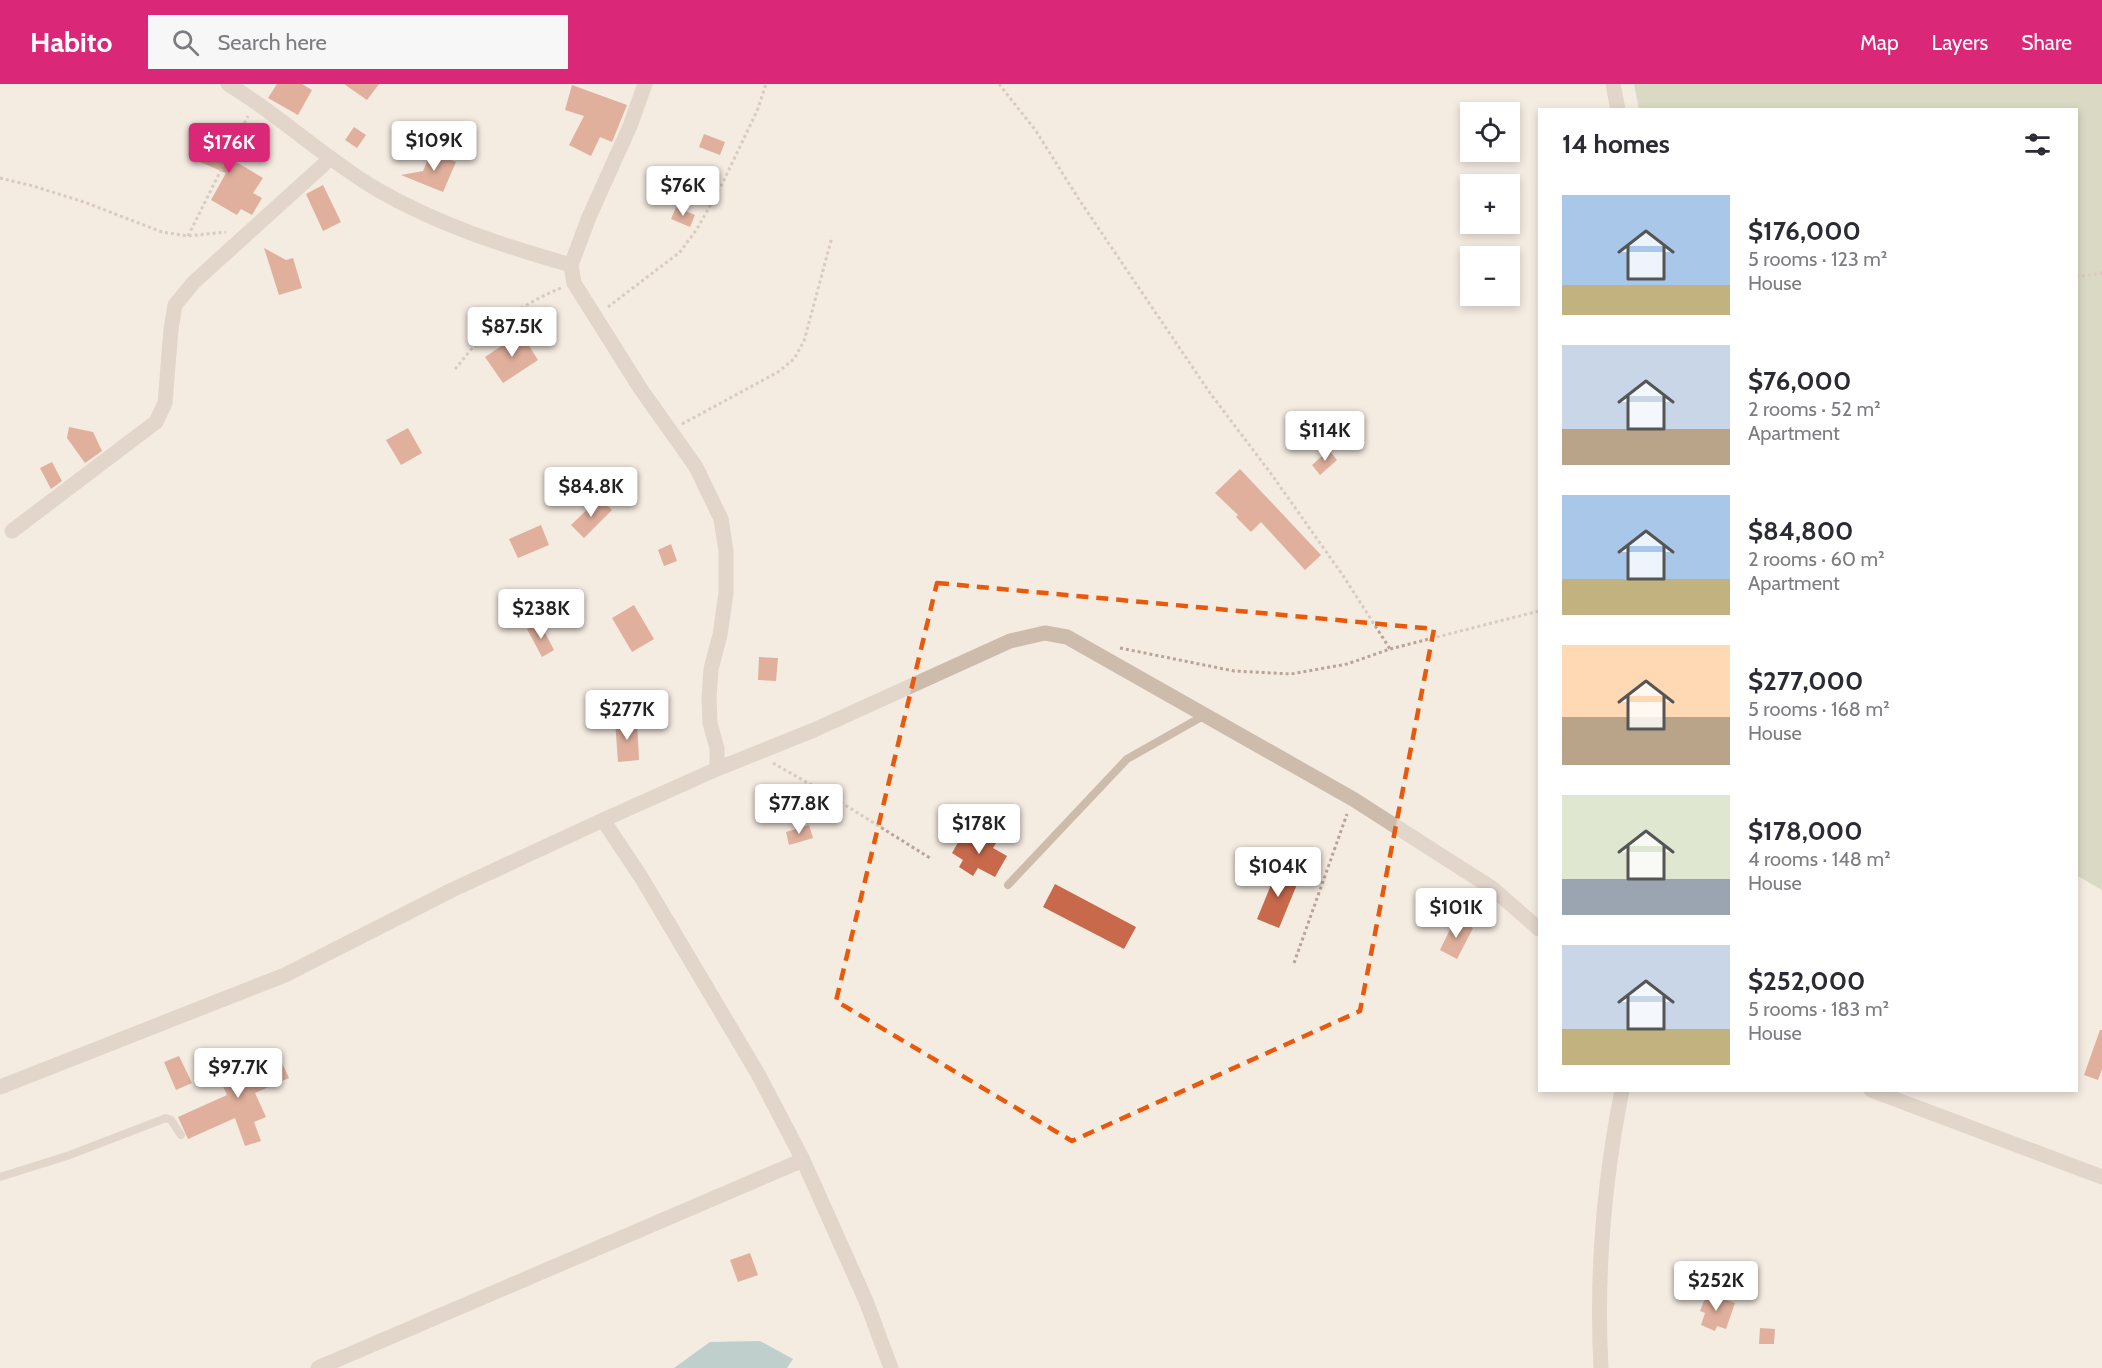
<!DOCTYPE html>
<meta charset="utf-8">
<style>
body{margin:0;font-family:Cabin,sans-serif;background:#f7f7f7;color:#2b2b33;height:100vh;display:flex;flex-direction:column;font-size:22px;white-space:nowrap}
*{box-sizing:border-box;margin:0}
p{font-size:20px;color:#7c7c81}
.icon{flex:none;width:33px;height:33px;fill:none;stroke:currentColor;stroke-width:2;stroke-linecap:round;stroke-linejoin:round}
.map{position:relative;flex:1;overflow:hidden}
.drawer{position:absolute;left:1538px;top:24px;width:540px;height:984px;display:flex;flex-direction:column;background:#fff;border-radius:0px;box-shadow:0 3px 9px #0003}
.drawer>*{flex:none}
.tools{position:absolute;left:1460px;top:18px;display:grid;gap:12px}
.tools a{display:grid;place-items:center;width:60px;height:60px;border-radius:0px;background:#fff;box-shadow:0 3px 9px #0003;font-size:30px}
.price{position:absolute;translate:-50% -51px;padding:0 14px;border-radius:6px;background:#fff;color:#222;font-size:20px;line-height:39px;filter:drop-shadow(0 2px 3px #0008)}
.price::after{content:'';position:absolute;left:50%;top:36px;width:18px;height:14px;margin-left:-9px;background:inherit;clip-path:polygon(0 0,100% 0,50% 100%)}
.price.active{background:#db2777;color:#fff}
ul{padding:0;list-style:none}
li{display:flex;align-items:center;gap:18px;height:150px;padding:0 24px}
li span{display:grid;place-items:center;flex:none;width:168px;height:120px;border-radius:0px;color:#555}
li>.icon{margin-inline-start:auto}
span .icon{width:72px;height:72px;fill:#fffc;stroke-width:1}
li b{font-size:26px}
h2{display:flex;justify-content:space-between;align-items:center;height:72px;padding:0 24px;font-size:26px}
header{display:flex;align-items:center;gap:36px;box-sizing:border-box;height:84px;padding:0 30px;background:#db2777;color:#fff}
header strong{font-size:28px}
nav{display:flex;gap:33px;margin-inline-start:auto;font-size:21px}
.search{width:420px;height:54px;background:#f7f7f7;display:flex;align-items:center;gap:15px;box-sizing:border-box;padding:0 21px;border-radius:0px;color:#7c7c81;font-size:22px}
.map>svg:first-child{display:block}
.green{fill:#b8c4a0}
.water{fill:#7fb0b2}
.building{fill:#c8694b}
.lines{fill:none;stroke-linecap:round;stroke-linejoin:round}
.path{stroke:#b9a596;stroke-width:3;stroke-dasharray:3 3;stroke-linecap:butt}
.service{stroke:#cdbbac;stroke-width:8}
.minor{stroke:#cdbbac;stroke-width:15}
.tertiary{stroke:#cdbbac;stroke-width:15}
.marked{fill:none;stroke:#e8590c;stroke-width:4.5;stroke-dasharray:12 8;stroke-linejoin:round}
</style>
<header>
<strong>Habito</strong>
<div class="search"><svg class="icon" aria-label="search" viewBox="0 0 24 24"><circle cx="10" cy="10" r="6"/><path d="M15 15l6 6"/></svg>Search here</div>
<nav><a>Map</a><a>Layers</a><a>Share</a></nav>
</header>
<div class="map">
<svg width="2102" height="1284" viewBox="0 0 2102 1284">
<rect width="100%" height="100%" fill="#f4ebe1"/>
<path class="green" d="M1634,0H2102V806L2076,791V26L1639,25Z"/>
<path class="water" d="M760,1257L793,1275L787,1284H674L710,1258Z"/>
<path class="building" d="M277,0H302L312,6L298,31L268,14Z
M344,0H379L367,16Z
M572,1L627,21L612,58L600,53L591,72L569,61L584,32L565,26Z
M215,42L235,51L226,72L263,94L253,109L262,114L252,131L241,125L237,131L211,116L226,89L193,75L204,50L211,53Z
M354,43L366,51L357,64L345,56Z
M704,50L725,58L720,71L699,63Z
M431,68L456,78L443,108L401,91L423,87Z
M323,101L341,138L323,147L306,110Z
M676,123L695,131L690,143L671,135Z
M264,164L286,176L293,174L302,204L279,211Z
M521,249L538,276L503,299L485,273Z
M69,343L93,348L102,367L85,379L67,354Z
M408,344L422,369L401,381L386,356Z
M1329,366L1337,376L1320,391L1312,381Z
M52,378L62,397L51,405L40,384Z
M1240,385L1321,471L1305,486L1261,438L1251,448L1236,433L1238,431L1215,409Z
M599,414L612,426L584,454L571,441Z
M541,441L549,461L518,474L509,455Z
M671,460L677,477L664,482L658,466Z
M634,521L654,555L632,568L612,534Z
M540,539L554,566L542,573L527,545Z
M759,573L778,574L776,597L758,596Z
M637,636L639,676L618,678L615,637Z
M809,741L813,754L789,761L786,748Z
M964,748L978,755L981,750L996,759L993,764L1007,772L995,793L978,784L973,792L959,783L963,776L952,769Z
M1278,784L1300,793L1279,844L1257,835Z
M1055,800L1136,843L1124,865L1043,823Z
M1455,835L1473,844L1457,875L1440,866Z
M2100,946H2102V985L2098,996L2084,991Z
M276,966L289,994L255,1009L266,1033L254,1038L261,1057L245,1062L235,1034L188,1055L178,1033L227,1011L218,991Z
M179,972L192,999L176,1006L164,978Z
M750,1169L758,1191L738,1198L730,1176Z
M1707,1209L1735,1219L1726,1245L1717,1242L1715,1247L1701,1241L1705,1229L1700,1227Z
M1760,1244L1775,1245L1774,1260H1759Z"/>
<g class="lines">
<path class="path" d="M999,0L1036,47L1078,114L1210,309L1272,391L1344,493L1390,565
M0,94L33,102L84,118L162,148L188,152L226,148
M188,152L248,32
M2076,193L2102,189
M608,223L680,168L697,145L723,98L757,27L766,0
M455,285C463,276 470,266 479,257C500,236 533,215 561,204
M682,340L778,288L794,275L804,257L832,153
M1120,564L1234,587L1291,590L1347,580L1390,565L1539,527
M773,679L829,711L930,774
M1294,879L1347,730"/>
<path class="service" d="M1008,801L1127,675L1205,631
M0,1093L67,1072L166,1034L171,1036L181,1051"/>
<path class="minor" d="M228,0C281,32 325,75 378,106C439,141 504,162 571,181
M645,0L630,42L589,133L571,181L574,199L640,304L696,383L721,435L726,467V509L720,551L711,585L709,614L710,639L717,664V685
M1613,0L1618,26
M12,447L156,338L165,319L171,245L175,221L194,198L331,74
M603,736L641,793L758,990L803,1076L866,1217L891,1284
M0,1003L285,891L452,806L603,736L717,685L814,646L1010,557L1045,549L1067,553L1353,715L1492,804L1539,845
M318,1284L803,1076"/>
<path class="tertiary" d="M1871,1006L2102,1093
M1601,1284C1596,1192 1604,1097 1622,1006"/>
</g>
<path d="M0 0H2102V1284H0ZM937,499L1434,545L1360,927L1072,1057L836,917Z" fill="#f4ebe1" fill-opacity=".55" fill-rule="evenodd"/>
<path class="marked" d="M937,499L1434,545L1360,927L1072,1057L836,917Z"/>
</svg>
<div class="tools">
<a><svg class="icon" aria-label="locate" viewBox="0 0 24 24"><circle cx="12" cy="12" r="6"/><path d="M12 2v4M12 18v4M2 12h4M18 12h4"/></svg></a>
<a>+</a>
<a>−</a>
</div>
<b class="price" style="left:434px;top:88px">$109K</b>
<b class="price active" style="left:229px;top:90px">$176K</b>
<b class="price" style="left:683px;top:133px">$76K</b>
<b class="price" style="left:512px;top:274px">$87.5K</b>
<b class="price" style="left:1325px;top:378px">$114K</b>
<b class="price" style="left:591px;top:434px">$84.8K</b>
<b class="price" style="left:541px;top:556px">$238K</b>
<b class="price" style="left:627px;top:657px">$277K</b>
<b class="price" style="left:799px;top:751px">$77.8K</b>
<b class="price" style="left:979px;top:771px">$178K</b>
<b class="price" style="left:1278px;top:814px">$104K</b>
<b class="price" style="left:1456px;top:855px">$101K</b>
<b class="price" style="left:238px;top:1015px">$97.7K</b>
<b class="price" style="left:1716px;top:1228px">$252K</b>
<section class="drawer">
<h2>14 homes<svg class="icon" aria-label="filters" viewBox="0 0 24 24"><path d="M4 7h16M4 17h16"/><circle cx="9" cy="7" r="2"/><circle cx="15" cy="17" r="2"/></svg></h2>
<ul>
<li><span style="background:linear-gradient(#a9c7e8 75%,#c2b280 0)"><svg class="icon" aria-label="home" viewBox="0 0 24 24"><path d="M3 11l9-7 9 7M6 9v11h12V9"/></svg></span><div><b>$176,000</b><p>5 rooms · 123 m²</p><p>House</p></div></li>
<li><span style="background:linear-gradient(#c9d6e8 70%,#b9a48a 0)"><svg class="icon" aria-label="home" viewBox="0 0 24 24"><path d="M3 11l9-7 9 7M6 9v11h12V9"/></svg></span><div><b>$76,000</b><p>2 rooms · 52 m²</p><p>Apartment</p></div></li>
<li><span style="background:linear-gradient(#a9c7e8 70%,#c2b280 0)"><svg class="icon" aria-label="home" viewBox="0 0 24 24"><path d="M3 11l9-7 9 7M6 9v11h12V9"/></svg></span><div><b>$84,800</b><p>2 rooms · 60 m²</p><p>Apartment</p></div></li>
<li><span style="background:linear-gradient(#ffd9b3 60%,#b9a48a 0)"><svg class="icon" aria-label="home" viewBox="0 0 24 24"><path d="M3 11l9-7 9 7M6 9v11h12V9"/></svg></span><div><b>$277,000</b><p>5 rooms · 168 m²</p><p>House</p></div></li>
<li><span style="background:linear-gradient(#dfe7d0 70%,#9aa5b1 0)"><svg class="icon" aria-label="home" viewBox="0 0 24 24"><path d="M3 11l9-7 9 7M6 9v11h12V9"/></svg></span><div><b>$178,000</b><p>4 rooms · 148 m²</p><p>House</p></div></li>
<li><span style="background:linear-gradient(#c9d6e8 70%,#c2b280 0)"><svg class="icon" aria-label="home" viewBox="0 0 24 24"><path d="M3 11l9-7 9 7M6 9v11h12V9"/></svg></span><div><b>$252,000</b><p>5 rooms · 183 m²</p><p>House</p></div></li>
</ul>
</section>
</div>
